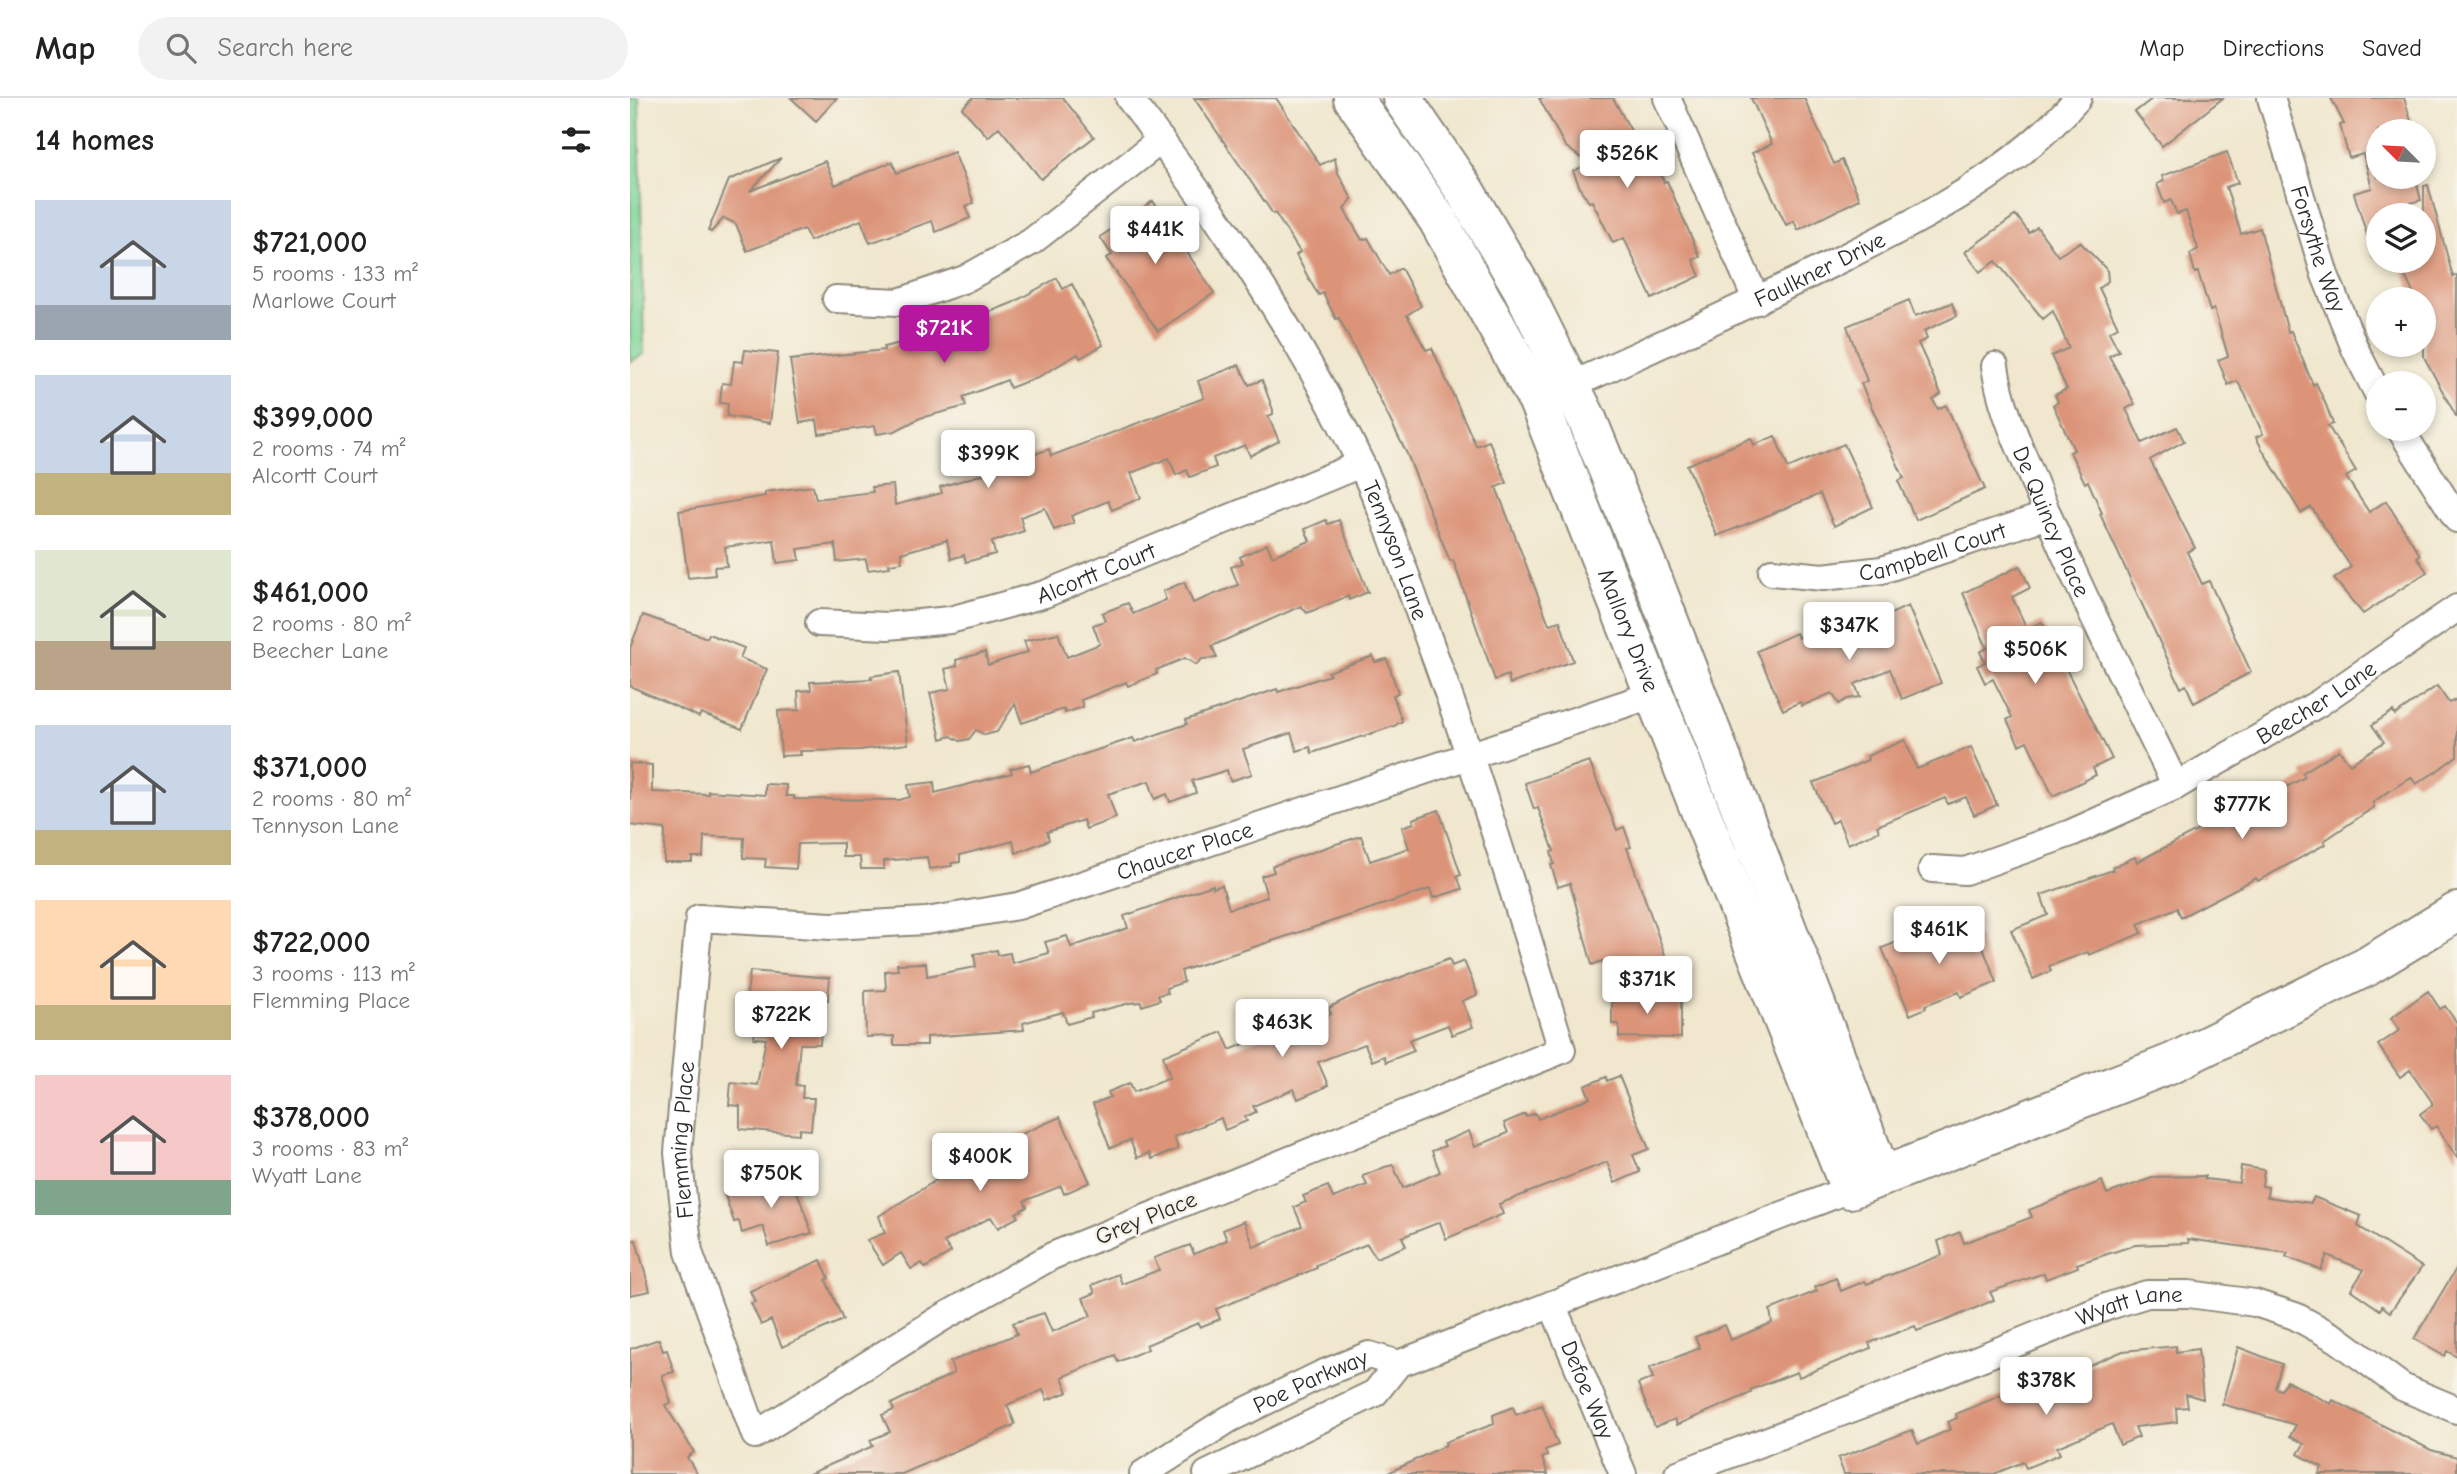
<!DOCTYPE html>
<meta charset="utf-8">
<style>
body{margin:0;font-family:"Comic Neue",sans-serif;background:#f2f2f2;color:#222;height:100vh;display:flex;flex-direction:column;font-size:26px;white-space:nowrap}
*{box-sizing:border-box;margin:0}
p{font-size:23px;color:#767676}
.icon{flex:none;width:38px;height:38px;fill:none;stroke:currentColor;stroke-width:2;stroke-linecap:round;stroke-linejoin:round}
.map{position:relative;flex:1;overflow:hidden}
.side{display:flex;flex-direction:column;background:#fff;width:630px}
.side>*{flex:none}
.needle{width:46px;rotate:294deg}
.controls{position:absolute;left:1736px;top:21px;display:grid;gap:14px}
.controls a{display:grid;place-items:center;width:70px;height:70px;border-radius:50%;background:#fff;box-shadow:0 4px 10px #0003;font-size:35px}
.price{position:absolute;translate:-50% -60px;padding:0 16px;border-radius:7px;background:#fff;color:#222;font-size:23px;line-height:46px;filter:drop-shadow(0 2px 4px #0008)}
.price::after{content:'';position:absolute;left:50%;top:42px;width:21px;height:16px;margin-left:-10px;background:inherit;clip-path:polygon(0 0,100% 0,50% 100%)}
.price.on{background:#b5179e;color:#fff}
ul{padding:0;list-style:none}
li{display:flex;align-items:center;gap:21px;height:175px;padding:0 35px}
li span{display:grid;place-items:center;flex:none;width:196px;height:140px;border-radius:0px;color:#555}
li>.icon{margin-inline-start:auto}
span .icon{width:84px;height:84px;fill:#fffc;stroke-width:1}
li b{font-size:30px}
h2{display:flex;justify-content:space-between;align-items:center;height:84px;padding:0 35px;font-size:30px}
header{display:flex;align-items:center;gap:42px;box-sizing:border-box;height:98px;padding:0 35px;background:#fff;border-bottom:2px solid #e0e0e0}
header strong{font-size:33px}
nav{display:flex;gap:38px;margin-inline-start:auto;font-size:24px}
.search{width:490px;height:63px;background:#f2f2f2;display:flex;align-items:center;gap:18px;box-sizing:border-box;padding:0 24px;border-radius:38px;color:#767676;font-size:26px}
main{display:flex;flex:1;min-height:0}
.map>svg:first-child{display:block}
.green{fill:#81d699;stroke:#568062;stroke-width:2}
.building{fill:#dc9479}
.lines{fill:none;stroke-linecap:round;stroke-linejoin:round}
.minor-casing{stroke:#8e897c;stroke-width:30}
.secondary-casing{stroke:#8e897c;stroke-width:42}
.minor{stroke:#fff;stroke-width:26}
.secondary{stroke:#fff;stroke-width:38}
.labels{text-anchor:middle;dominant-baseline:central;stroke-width:5;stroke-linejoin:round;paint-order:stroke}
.street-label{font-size:23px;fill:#2b2b2b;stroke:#f7f3e8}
</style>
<header>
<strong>Map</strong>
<div class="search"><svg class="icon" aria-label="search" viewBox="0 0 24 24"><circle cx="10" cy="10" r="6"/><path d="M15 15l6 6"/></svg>Search here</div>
<nav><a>Map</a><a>Directions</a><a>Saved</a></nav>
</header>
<main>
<section class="side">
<h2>14 homes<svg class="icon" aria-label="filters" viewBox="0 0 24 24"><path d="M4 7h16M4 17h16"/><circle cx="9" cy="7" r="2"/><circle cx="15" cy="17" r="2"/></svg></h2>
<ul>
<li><span style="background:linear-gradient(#c9d6e8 75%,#9aa5b1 0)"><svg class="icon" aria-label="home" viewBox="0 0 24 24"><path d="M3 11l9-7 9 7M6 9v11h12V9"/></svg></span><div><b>$721,000</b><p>5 rooms · 133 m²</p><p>Marlowe Court</p></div></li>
<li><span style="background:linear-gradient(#c9d6e8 70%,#c2b280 0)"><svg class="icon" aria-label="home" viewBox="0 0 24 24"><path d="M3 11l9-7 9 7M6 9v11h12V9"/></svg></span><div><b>$399,000</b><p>2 rooms · 74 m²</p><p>Alcortt Court</p></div></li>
<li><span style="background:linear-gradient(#dfe7d0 65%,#b9a48a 0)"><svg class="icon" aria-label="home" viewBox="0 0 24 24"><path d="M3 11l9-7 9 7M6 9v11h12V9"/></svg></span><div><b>$461,000</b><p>2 rooms · 80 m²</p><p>Beecher Lane</p></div></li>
<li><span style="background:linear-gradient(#c9d6e8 75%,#c2b280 0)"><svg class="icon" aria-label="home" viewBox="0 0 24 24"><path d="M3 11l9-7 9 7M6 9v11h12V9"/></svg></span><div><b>$371,000</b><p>2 rooms · 80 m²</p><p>Tennyson Lane</p></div></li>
<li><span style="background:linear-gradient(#ffd9b3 75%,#c2b280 0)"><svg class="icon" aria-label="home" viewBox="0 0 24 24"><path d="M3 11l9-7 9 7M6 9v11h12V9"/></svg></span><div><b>$722,000</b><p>3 rooms · 113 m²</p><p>Flemming Place</p></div></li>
<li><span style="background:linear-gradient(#f6c9c9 75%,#7fa58c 0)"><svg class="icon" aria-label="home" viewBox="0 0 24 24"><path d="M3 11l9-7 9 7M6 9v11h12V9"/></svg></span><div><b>$378,000</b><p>3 rooms · 83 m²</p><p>Wyatt Lane</p></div></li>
</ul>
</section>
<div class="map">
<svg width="1827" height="1376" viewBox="0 0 1827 1376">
<rect width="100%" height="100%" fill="#f7f3e8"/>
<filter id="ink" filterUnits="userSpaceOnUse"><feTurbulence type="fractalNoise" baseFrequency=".0143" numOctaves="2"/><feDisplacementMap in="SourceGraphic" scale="14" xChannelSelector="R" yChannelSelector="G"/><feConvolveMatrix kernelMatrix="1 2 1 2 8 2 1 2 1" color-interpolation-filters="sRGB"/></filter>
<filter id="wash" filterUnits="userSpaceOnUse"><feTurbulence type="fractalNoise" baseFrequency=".00686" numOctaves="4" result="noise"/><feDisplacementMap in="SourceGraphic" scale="28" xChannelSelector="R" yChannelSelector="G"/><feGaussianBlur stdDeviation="1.57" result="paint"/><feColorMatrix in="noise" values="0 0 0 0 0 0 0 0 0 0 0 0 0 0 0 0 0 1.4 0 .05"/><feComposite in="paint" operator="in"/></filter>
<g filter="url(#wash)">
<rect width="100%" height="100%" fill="#f0e7ce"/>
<path class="green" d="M0,0H9L14,256L0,264Z"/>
<g id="blocks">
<path class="building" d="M161,0H207L186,23Z
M343,0H433L464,39L411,81L369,29L358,39L332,10Z
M564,0H646L690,67L705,60L707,73L722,101L714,111L732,142L738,140L759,177L771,170L791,208L777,217L796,252L802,250L846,348L859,343L877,385L866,389L919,526L930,523L943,563L880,586L878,577L865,582L823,462L820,463L777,356L709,220L706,221L693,195L689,197L684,190L666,157L670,154L645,115L643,116Z
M909,0H983L1012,53L1019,50L1034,84L1037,83L1070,159L1063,162L1070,178L1022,201L994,140L983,145L962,103L959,104L951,92L943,73L959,66L935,48Z
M1121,0H1174L1204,66L1212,62L1230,101L1168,132L1164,123L1156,127L1122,55L1142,46Z
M1523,0H1593L1532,48L1505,14Z
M1701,0H1774L1775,3L1784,33H1748V79H1785L1791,102L1748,114V159L1744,160L1724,95L1742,90L1733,56L1719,60L1710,27L1714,26Z
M324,54L344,105L336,108L340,120L306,134L302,123L240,145L231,122L180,143L174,131L117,153L106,126L94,120L81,134L78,133L99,82L151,60L120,93L195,63L205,87L262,64L267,75Z
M1597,54L1608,85L1596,89L1611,136L1630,130L1658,234L1661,233L1683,287L1686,285L1696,307L1703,326L1698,328L1726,373L1716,379L1739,414L1756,403L1790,457L1787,459L1797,474L1733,516L1704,481L1721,469L1681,409L1671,415L1632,351L1626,339L1633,336L1615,296L1607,283L1598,287L1588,262L1598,258L1584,211L1580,213L1568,174L1565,175L1560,156L1568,151L1556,113L1547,116L1541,102L1534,105L1527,86L1534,83L1532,78Z
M1798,87L1823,179L1827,177V320L1794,259V201H1786L1768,163H1794V88Z
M523,103L584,195L528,233L476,160L482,157L470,139Z
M1386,117L1399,135L1407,129L1428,158L1450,144L1477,172L1478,183L1469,190L1488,229L1479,234L1489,253L1479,258L1505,306L1496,311L1512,345L1547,329L1554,343L1520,362L1565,450L1557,454L1572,486L1579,483L1621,574L1564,605L1556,587L1551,590L1470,416L1472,415L1458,383L1455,385L1440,354L1444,352L1423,307L1428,304L1425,297L1437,291L1421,258L1439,250L1423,213L1413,221L1366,163L1350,174L1335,154Z
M427,180L433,191L442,186L473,247L450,260L448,256L410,278L380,290L377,282L333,299L336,308L290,320L265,333L247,336L245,328L189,336L187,322L170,325L160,262L254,252V249L342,227L340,222L382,205Z
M1279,202L1285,218L1322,205L1327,218L1294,233L1297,241L1288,245L1311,296L1303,302L1308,311L1316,307L1355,391L1286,422L1268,383L1274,380L1231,286L1237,283L1217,228Z
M115,252L148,255L140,325L97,318L98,306L90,305L92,285L101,286L104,263L113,264Z
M609,267L619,287L632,282L643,312V316L638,318L649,343L620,358L615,347L583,360L586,369L560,379L557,372L546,377L539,360L501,375L511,400L482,412L478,403L441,418L444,425L424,432L415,410L390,419L394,433L362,444L365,456L336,464L334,457L321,461L317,442L271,455L272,464L259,466L260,469L238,472L236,461L207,464L205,446L168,451L170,462L147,465L144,442L95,449L97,468L84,469L85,477L58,480L49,413L135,398V394L183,388L186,401L243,394L242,389L263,387L265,407L312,395L310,389L401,362L400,358L419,351L421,358L574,300L568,283Z
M1145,338L1158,370L1214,346L1243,409L1204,428L1190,396L1087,438L1057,367L1121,340L1124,347Z
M696,422L698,426L709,422L738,494L719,502L718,498L677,515L671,508L582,548L587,560L572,561L566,567L555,560L526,572L527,576L498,588L496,584L451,602L453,609L435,615L434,611L392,625L385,606L367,634L355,637L346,632L339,641L330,643L321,638L311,641L300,595L320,591L315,571L327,568L326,562L355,554L358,567L398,554L394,543L428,535L437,559L470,546L463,527L475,523L472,515L498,505L503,516L536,502L533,493L554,484L563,505L608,487L601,469L613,465L610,459L637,446L642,458L680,443L675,431Z
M1390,468L1400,490L1382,499L1397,531L1412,524L1482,661L1463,670L1466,677L1423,698L1397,643L1389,647L1377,622L1382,619L1363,581L1355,585L1347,568L1355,564L1350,554L1357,550L1333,495Z
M1278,508L1311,585L1272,601L1260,571L1225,586L1230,599L1217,601L1209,606L1202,595L1172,608L1170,604L1153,612L1127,553L1166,535L1168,540L1201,526L1209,544L1250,527L1247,522Z
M13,517L77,540L79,536L114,550L110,560L137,571L112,631L71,615L69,619L0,588V550Z
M743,558L745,564L757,561L768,595L763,597L772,623L764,628L682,655L680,649L667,653L661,635L613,651L622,676L600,683L597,672L562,683L566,695L540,704L537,696L525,701L519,683L478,696L486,720L456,731L453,722L417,734L419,742L386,755L383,743L330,757V764L321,765L322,768L299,771L297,759L254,763V771H231L230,759H213V745L168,746L166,771L135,769L136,761L113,760L114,740L74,738L73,759H62V764H34L35,731L0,727V665L22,667V694L78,696V693L135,697V686L156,687V698H164V701L269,702L280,699L278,687L304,684L305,695L382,675L380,671L399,666L401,674L503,640L505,644L557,626L556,622L647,591L648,594L700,577L698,574Z
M269,574L278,646L229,652L170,653L171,657L151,658L148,613L169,612L168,593L181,592L180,584L242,581L241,578Z
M1807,588L1819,605L1827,601V658L1804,675L1786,686L1781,679L1743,704L1744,709L1694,743L1696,746L1628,783L1626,780L1551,819L1547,810L1508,826L1512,835L1459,857L1458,854L1419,868L1421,873L1403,881L1381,832L1418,817L1411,797L1483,772L1482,769L1505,759L1507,764L1610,710L1612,713L1675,679L1672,675L1709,652L1720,666L1754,644L1742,627L1763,613L1765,617Z
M1275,642L1287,671L1341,649L1367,707L1344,717L1336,699L1318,706L1315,700L1247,728L1249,733L1218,746L1208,722L1201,725L1183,685L1238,662L1237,658Z
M959,663L987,732L994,729L1001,749L997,750L1037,863L981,884L972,863L962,867L940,785L928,789L921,767L924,766L921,754L924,753L908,710L904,711L895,685Z
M809,712L831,777L827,778L832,791L803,800L800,791L551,873L554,884L536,890L538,895L528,897L530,902L512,908L511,904L500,905L461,915L462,919L437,926L433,914L393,925L394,932L297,939V947H264V938L236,939L235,893L256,892L255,873L268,872L267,866L296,865L297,878L346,869L344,856L367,852L368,857L380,855L382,865L419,855L415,844L437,838L441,849L498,830L494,818L583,787V790L592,787L599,811L637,799L631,778L644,774L642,768L700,748L731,738L740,763L779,750L772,729L784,725L783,721Z
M1337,822L1339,828L1343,826L1367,884L1331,899L1329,894L1295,907L1296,910L1280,917L1252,850L1292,834L1294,840Z
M819,861L822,868L834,863L846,892L847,897L832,903L843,929L822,937L818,927L779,942L784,953L756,964L754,958L742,963L735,946L688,964L698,987L689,992L668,1001L664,991L623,1008L626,1014L615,1019L617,1023L595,1032L591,1020L544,1039L548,1051L522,1061L519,1055L507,1060L500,1042L480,1050L463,1006L480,999L478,994L500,985L504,994L540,979L533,958L592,934L600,952L633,938L628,926L651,916L656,928L665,924L668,930L701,916L698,910L724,897Z
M120,873L200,880L198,902L193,901L190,946H170L166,987L173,988L172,1000H184L181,1032L169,1031V1036L110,1031V1008L99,1007L101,984L127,987L136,941L124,940L127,911L115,910Z
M1798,893L1810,911L1815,908L1827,925V1060L1806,1028L1801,1031L1790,1016L1802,1007V1004L1780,972L1770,979L1748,947L1770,932L1761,920Z
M982,896L1048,897L1051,899V940L989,939V926H982Z
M989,978L1019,1051L1003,1057L1010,1074L985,1085L977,1064L869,1106L873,1116L816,1141L810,1124L772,1139L776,1148L746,1160L737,1146L686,1167L687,1170L586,1211L590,1221L570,1229L568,1225L516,1247L518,1251L488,1264L485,1257L432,1279L438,1294L417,1302L413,1292L377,1307L385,1326L382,1328L272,1376H179L243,1348L240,1342L260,1334L252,1317L264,1312L261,1306L324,1275L320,1264L387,1236L383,1225L414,1215L422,1234L461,1218L453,1200L465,1195L462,1187L488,1176L492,1186L529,1172L524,1160L560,1147L564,1156L597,1142L593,1132L614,1123L624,1149L672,1128L664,1109L676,1104L673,1098L698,1088L703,1100L737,1087L733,1078L755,1069L763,1067L773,1090L810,1074L802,1053L815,1048L813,1044L839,1033L845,1049L878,1035L874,1025L895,1016L896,1019L905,1015L908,1021L960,1000L955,988L976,979L977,983Z
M430,1019L460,1084L434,1096L431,1088L394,1103L397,1109L386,1115L388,1119L368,1130L361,1119L314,1144L321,1154L295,1170L292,1165L281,1171L271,1155L253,1167L237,1142L255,1135L249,1118L308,1081L305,1075L344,1054L342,1050L360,1040L364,1048Z
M1611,1068L1634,1072L1632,1088L1638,1089L1637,1099L1681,1105L1684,1099L1731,1118L1728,1128L1792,1169L1760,1214L1752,1208L1750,1212L1721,1192L1734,1172L1697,1157L1691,1172L1656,1159L1658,1155L1558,1141L1559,1145L1505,1147L1447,1166L1448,1169L1416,1181L1414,1175L1360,1194L1364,1202L1320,1221L1287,1233L1285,1228L1239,1245L1241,1250L1169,1279L1167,1274L1120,1292L1121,1295L1047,1327L1045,1321L1025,1329L1008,1286L1023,1280L1019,1270L1070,1250L1065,1239L1095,1227L1101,1242L1142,1225L1140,1212L1187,1193L1185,1189L1206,1180L1211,1193L1235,1183L1237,1186L1312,1157L1308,1143L1330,1134L1334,1145L1402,1119L1399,1112L1472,1083L1477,1096L1525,1079L1575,1078V1081L1609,1085Z
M161,1077L182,1135L139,1148L133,1128L112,1135L109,1123L104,1124L95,1097Z
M6,1142L20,1193L0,1197V1143Z
M191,1162L199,1180L196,1182L213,1222L152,1249L141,1222L131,1227L121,1205L125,1204L120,1193Z
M1827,1169V1259L1817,1253L1814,1258L1784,1241Z
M29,1241L33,1253L37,1252L44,1274L32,1277L41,1305L35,1307L64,1354L57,1359L67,1376H0V1251Z
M1546,1248V1254L1568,1251L1573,1301L1556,1296L1558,1309L1546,1310L1547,1324L1505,1329L1509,1339L1490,1347L1482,1326L1427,1349L1430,1356L1396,1370L1393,1364L1364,1376H1214L1208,1360L1282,1332L1288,1346L1321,1331L1318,1324L1327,1320L1326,1316L1399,1286L1401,1292L1493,1253Z
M1608,1249L1652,1266L1645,1290L1651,1292L1657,1283L1701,1306L1703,1302L1801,1352L1827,1359V1376H1689L1692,1369L1668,1356L1674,1346L1660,1338L1666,1327L1592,1306Z
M912,1307L928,1347L915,1352L917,1358L912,1360L918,1376H756L816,1347L815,1344L864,1326L863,1317L883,1309L886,1317Z"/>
</g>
</g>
<g filter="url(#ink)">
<use href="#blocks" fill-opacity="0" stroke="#8e897c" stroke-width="2"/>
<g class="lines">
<g class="minor-casing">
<g id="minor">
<path id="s1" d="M499,0C586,114 669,236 731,366C757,420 776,478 796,534C847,671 889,811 932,952L422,1158L310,1221L125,1337L59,1154L48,1055L69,820L201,828L296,823L388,808L1025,596"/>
<path d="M1037,0L1127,203"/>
<path id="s2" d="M1641,0L1695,177L1726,253L1748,296"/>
<path d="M206,201L269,204L335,181L401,144L531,42"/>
<path id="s3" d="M1365,268C1371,311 1390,349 1406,389C1448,491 1498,589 1546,688"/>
<path id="s4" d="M925,295C1022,250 1118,208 1213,160C1299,117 1384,74 1448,0"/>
<path d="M1770,331L1827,421"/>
<path id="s5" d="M1142,474L1193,479L1252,472L1418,417"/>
<path id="s6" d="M189,525L258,528L320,522L415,496L731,366"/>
<path id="s7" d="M1302,771L1335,773L1441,735L1546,688L1689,605L1827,510"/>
<path id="s8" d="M922,1206L993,1376"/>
<path d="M768,1266L1220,1091"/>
<path id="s9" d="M513,1376L599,1321L692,1276L739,1257L768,1266"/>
<path d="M577,1376L745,1295L768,1266"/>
<path id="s10" d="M1048,1376L1271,1292L1479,1208L1517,1196H1559L1625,1205L1665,1218L1707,1241L1772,1289L1827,1312"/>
</g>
</g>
<g class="secondary-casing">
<g id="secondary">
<path id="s11" d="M723,0L808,122L908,303L1220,1091L1542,965L1736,869L1827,814"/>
<path d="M772,0L835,93L892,190L957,321L1024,484L1252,1079"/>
</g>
</g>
<use href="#minor" class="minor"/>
<use href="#secondary" class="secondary"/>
</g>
</g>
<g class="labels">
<g class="street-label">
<text stroke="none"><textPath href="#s2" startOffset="158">Forsythe Way</textPath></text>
<text stroke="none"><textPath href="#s4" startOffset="292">Faulkner Drive</textPath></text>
<text stroke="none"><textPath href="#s3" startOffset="166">De Quincy Place</textPath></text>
<text stroke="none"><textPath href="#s1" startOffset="527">Tennyson Lane</textPath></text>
<text stroke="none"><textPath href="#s5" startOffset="164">Campbell Court</textPath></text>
<text stroke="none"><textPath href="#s6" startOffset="285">Alcortt Court</textPath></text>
<text stroke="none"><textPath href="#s11" startOffset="602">Mallory Drive</textPath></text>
<text stroke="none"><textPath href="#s7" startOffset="424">Beecher Lane</textPath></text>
<text stroke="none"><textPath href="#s1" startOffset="2977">Chaucer Place</textPath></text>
<text stroke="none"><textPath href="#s1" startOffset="2258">Flemming Place</textPath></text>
<text transform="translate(516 1120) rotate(-22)">Grey Place</text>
<text stroke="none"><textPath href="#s10" startOffset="483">Wyatt Lane</textPath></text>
<text stroke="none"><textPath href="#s9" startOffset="192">Poe Parkway</textPath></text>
<text stroke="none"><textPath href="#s8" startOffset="93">Defoe Way</textPath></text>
</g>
</g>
</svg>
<div class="controls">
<a><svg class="needle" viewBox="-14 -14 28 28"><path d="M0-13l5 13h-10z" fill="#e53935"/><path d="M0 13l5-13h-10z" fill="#767676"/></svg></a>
<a><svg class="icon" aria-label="layers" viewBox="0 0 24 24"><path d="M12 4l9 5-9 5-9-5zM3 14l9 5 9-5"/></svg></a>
<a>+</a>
<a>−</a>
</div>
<b class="price" style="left:997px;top:92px">$526K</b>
<b class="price" style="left:525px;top:168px">$441K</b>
<b class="price on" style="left:314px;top:267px">$721K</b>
<b class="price" style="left:358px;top:392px">$399K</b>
<b class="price" style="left:1219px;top:564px">$347K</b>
<b class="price" style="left:1405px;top:588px">$506K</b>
<b class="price" style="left:1612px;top:743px">$777K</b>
<b class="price" style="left:1309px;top:868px">$461K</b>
<b class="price" style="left:1017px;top:918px">$371K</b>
<b class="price" style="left:151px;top:953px">$722K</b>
<b class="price" style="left:652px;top:961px">$463K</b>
<b class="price" style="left:350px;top:1095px">$400K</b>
<b class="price" style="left:141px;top:1112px">$750K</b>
<b class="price" style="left:1416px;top:1319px">$378K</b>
</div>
</main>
